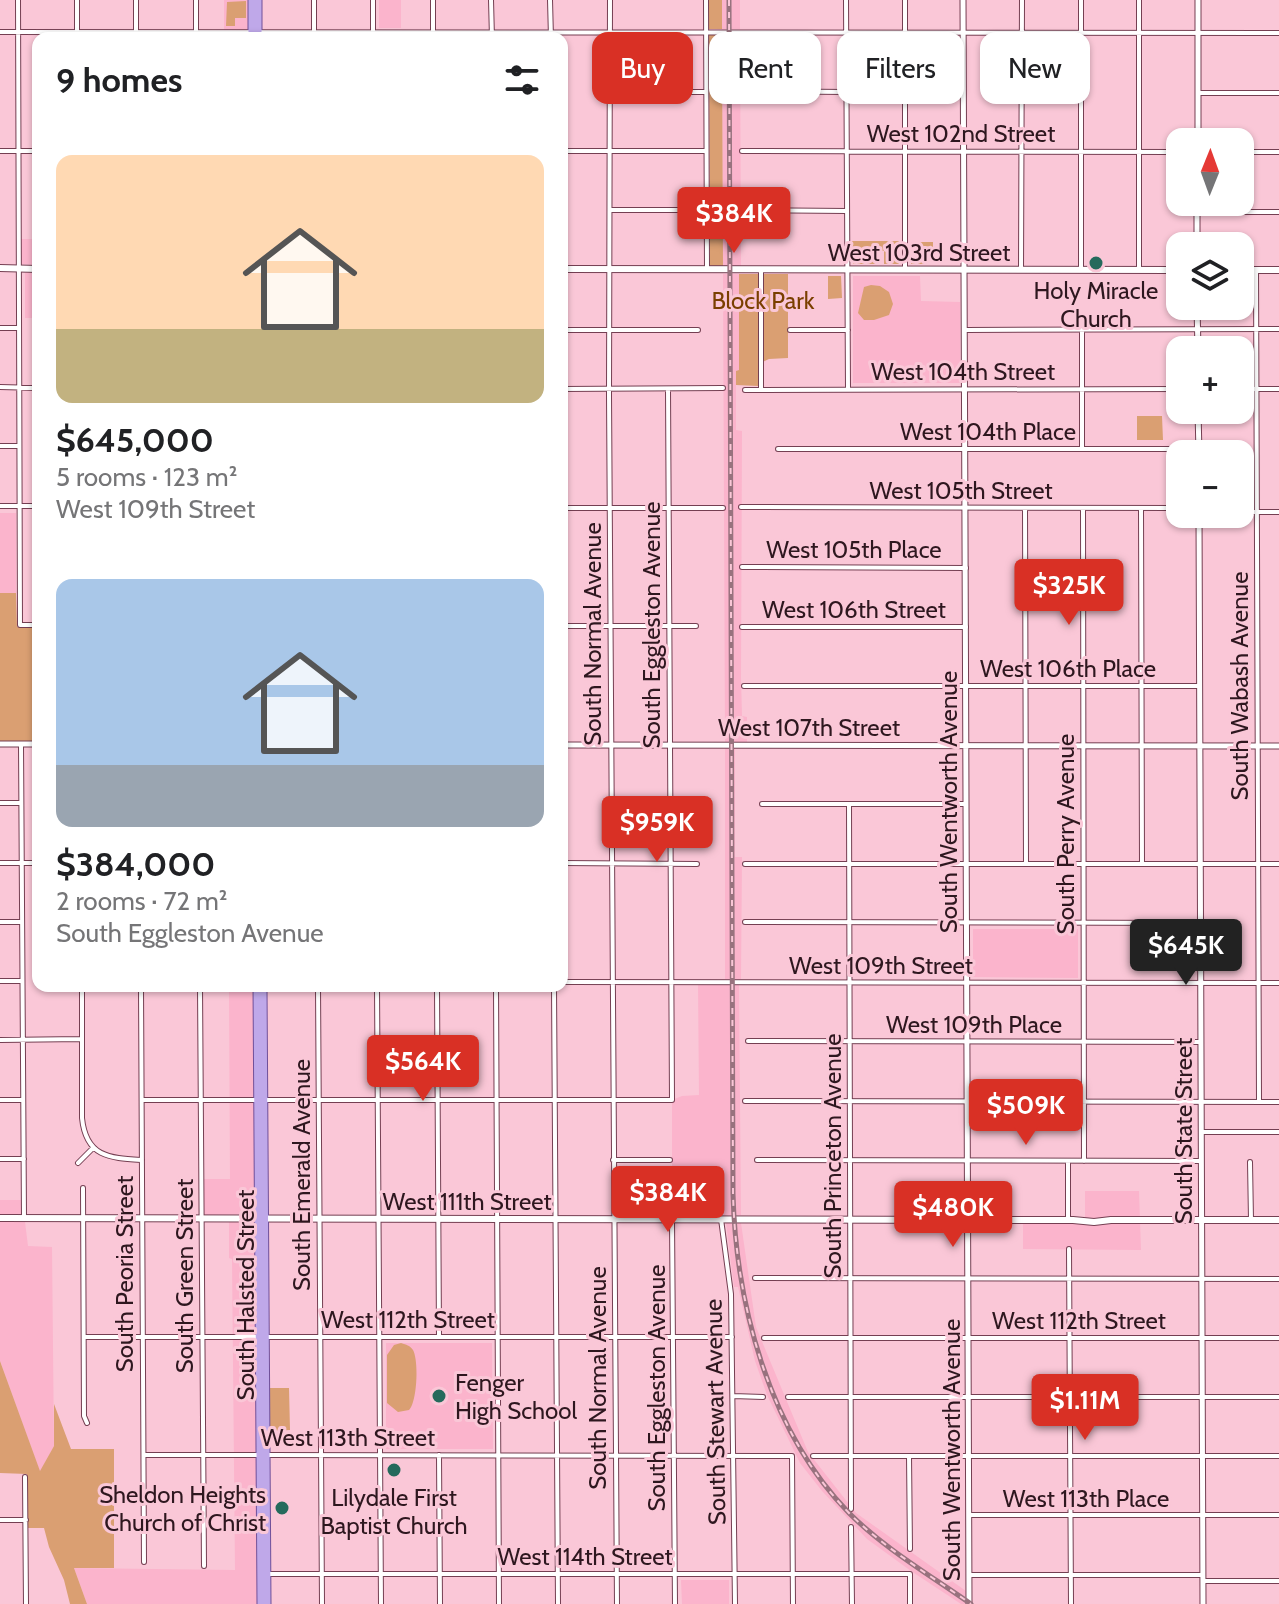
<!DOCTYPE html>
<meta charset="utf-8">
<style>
body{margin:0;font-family:Cabin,sans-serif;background:#f2f2f2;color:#202124;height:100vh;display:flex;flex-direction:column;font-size:30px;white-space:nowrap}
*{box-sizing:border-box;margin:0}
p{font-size:26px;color:#757577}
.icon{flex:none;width:44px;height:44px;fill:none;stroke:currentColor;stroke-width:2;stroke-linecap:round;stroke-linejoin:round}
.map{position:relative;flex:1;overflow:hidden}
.panel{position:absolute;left:32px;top:32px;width:536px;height:960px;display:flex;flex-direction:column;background:#fff;border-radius:16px;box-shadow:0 2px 6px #0004}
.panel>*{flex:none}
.guide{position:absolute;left:592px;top:32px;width:566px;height:72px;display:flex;gap:16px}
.needle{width:52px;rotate:1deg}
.buttons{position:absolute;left:1166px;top:128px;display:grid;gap:16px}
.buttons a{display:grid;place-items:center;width:88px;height:88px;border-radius:16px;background:#fff;box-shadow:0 2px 6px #0004;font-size:40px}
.price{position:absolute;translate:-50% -68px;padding:0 18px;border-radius:8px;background:#d93025;color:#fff;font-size:26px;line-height:52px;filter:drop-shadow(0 2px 4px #0008)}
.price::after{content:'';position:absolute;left:50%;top:48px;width:24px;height:18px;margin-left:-12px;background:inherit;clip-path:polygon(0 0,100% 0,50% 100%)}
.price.on{background:#222;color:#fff}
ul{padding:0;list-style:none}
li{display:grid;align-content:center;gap:16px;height:424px;padding:0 24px}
li span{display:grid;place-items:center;height:248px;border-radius:16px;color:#555}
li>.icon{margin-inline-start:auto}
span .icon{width:144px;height:144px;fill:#fffc;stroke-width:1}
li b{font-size:34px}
h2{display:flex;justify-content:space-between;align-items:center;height:96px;padding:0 24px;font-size:34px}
.pill{padding:0 28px;border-radius:16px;background:#fff;box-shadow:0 2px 6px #0004;font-size:28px;line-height:72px}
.pill.on{background:#d93025;color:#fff}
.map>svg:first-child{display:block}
.built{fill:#fbb4cc}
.green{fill:#da9f72}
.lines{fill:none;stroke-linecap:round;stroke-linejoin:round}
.minor-casing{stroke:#743f52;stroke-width:6}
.tertiary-casing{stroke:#743f52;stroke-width:7}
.secondary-casing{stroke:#743f52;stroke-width:8}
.primary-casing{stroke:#705099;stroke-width:9}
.minor{stroke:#fff;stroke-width:4}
.tertiary{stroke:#fff;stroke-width:5}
.secondary{stroke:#fff;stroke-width:6}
.primary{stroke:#bfa8e9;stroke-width:7}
.rail-casing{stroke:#98727e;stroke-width:5}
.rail{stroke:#fac7d7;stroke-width:2;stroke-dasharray:6;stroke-linecap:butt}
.poi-dot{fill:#256a5c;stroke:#fac7d7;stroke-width:3}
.labels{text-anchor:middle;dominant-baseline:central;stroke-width:6;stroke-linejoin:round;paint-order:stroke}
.street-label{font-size:24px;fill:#2e171f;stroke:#fac7d7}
.poi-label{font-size:24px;fill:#2e171f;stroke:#fac7d7}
.park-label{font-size:24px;fill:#7a3f00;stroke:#fac7d7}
</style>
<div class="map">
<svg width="1279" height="1604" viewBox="0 0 1279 1604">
<rect width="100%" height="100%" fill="#fac7d7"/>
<path class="built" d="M224,0H248V30L224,31Z
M379,0H401V28H379Z
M722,0H740V29H722Z
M722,35H740L741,266H723Z
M21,239H38V265L21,264Z
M25,273H38V318H25Z
M723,274H739V371H736V430L742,431L741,678L742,716L747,717V742H725Z
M853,276H920L921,301L960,302V383H853Z
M0,513H16V593H0Z
M735,747V857H742L741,979H725V748Z
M973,929H1078V978L973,977Z
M698,984H739L741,1215H672V1100L682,1096L699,1095Z
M229,986H253L255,1214L202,1215V1179H230Z
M1085,1191H1139L1141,1250L1023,1249V1222L1085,1223Z
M0,1200H23V1214H0Z
M0,1222H25L28,1246L52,1247L54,1446L40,1472L0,1361Z
M229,1222H255L257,1604H87L74,1568L235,1570L232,1259L229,1258Z
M726,1223H741L756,1327L808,1452L856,1513L966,1591L965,1604H961L911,1571L867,1539L822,1491L800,1463L767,1395L755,1361L738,1287H734Z
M386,1343H492L493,1449H386Z
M681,1580H729V1604H682Z"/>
<path class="green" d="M709,0H722V29H709Z
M246,1V18H235V26H226L227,2Z
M709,35H722L723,266H710Z
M643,36H661V60H643Z
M852,241H899V264H884V251L876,250V264H853Z
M911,242H933V249H926L927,264H911Z
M739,274H788V358L769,359L758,364V386L736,385V371L739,370Z
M828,276H841L842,298L828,299Z
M871,285L880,286L889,292L893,304L889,315L874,320H864L858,313L864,287Z
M1137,416H1162L1163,440H1137Z
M0,593H16L17,627L38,628V741H0Z
M401,1343C407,1345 409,1345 413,1350C419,1361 417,1402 409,1410L398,1412L387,1403V1355L394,1345Z
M0,1361L40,1471L54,1446V1404L71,1449H114V1568H74L87,1604H70L64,1580L49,1547L44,1528H28L27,1474L0,1473Z
M270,1388H289L290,1430L270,1431Z"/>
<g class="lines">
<g class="minor-casing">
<path id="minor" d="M18,0L20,625H38
M77,0V38
M196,0V38
M314,0V38
M373,0V38
M433,0V38
M491,0L492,38
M550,0L551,38
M610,0L609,395L617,1604
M706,0L707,270
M846,0L848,389
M905,0V270
M0,32L1279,33
M136,38V0
M742,91L847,92
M610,92H706
M1198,93H1279
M0,151H38
M562,151H706
M742,151L1180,152
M1240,152H1279
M610,210H707
M736,210L847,211
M1197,212H1279
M761,270V390
M1021,270L1022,0
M1081,270V0
M1139,270V0
M1256,270L1259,1102
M0,328H18
M562,330H698
M790,330H848
M966,330L1279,329
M1082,330V449
M0,387L38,388
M562,389L723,388
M1240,389H1279
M745,390L1180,389
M0,446H19
M778,449H1199
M0,506H38
M741,507L1180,508
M562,508H723
M1025,508L1026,864
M1083,508L1084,1161
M1141,508L1142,864
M1240,512H1279
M742,567L966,568
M562,626H696
M742,627H966
M744,686H1199
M21,744L24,1217
M0,803H21
M762,804H966
M849,804L851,1509
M0,863H38
M562,863L697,864
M745,864H1279
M0,922H22
M745,922L1200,923
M0,981H22
M562,982L1279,983
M82,986V1118C86,1157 109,1158 142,1160
M141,986L144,1562
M200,986L204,1566
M318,986L322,1604
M377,986L381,1604
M437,986L439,1337
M496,986L499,1604
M554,986L558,1604
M0,1040L82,1039
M748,1041L1200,1042
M0,1100H23
M142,1100H672L668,389
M745,1101L1279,1102
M1201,1132H1279
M0,1159H24
M613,1160H670
M757,1160L1201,1161
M1250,1162L1251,1220
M78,1163L93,1148
M697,1169V1219
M83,1188L84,1416L87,1423
M672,1219L675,1604
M721,1219L731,1294L735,1604
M1068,1220V1161
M1069,1249L1071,1604
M755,1278L1279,1279
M84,1337H258
M267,1337H732
M764,1338H1279
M733,1396L763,1397
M788,1397H1279
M144,1455H258
M267,1455L792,1456L793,1604
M439,1455L440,1604
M813,1456H1279
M909,1456L910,1549
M25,1477L26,1604
M969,1515H1279
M0,1520H26
M851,1527L852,1604
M267,1574H910V1604
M969,1575H1203
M1203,1581H1279"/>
</g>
<g class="tertiary-casing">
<path id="tertiary" d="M963,0L969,1604
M1198,142V0
M1197,246V202
M1197,306L1198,350
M1198,410L1199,454
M1199,514L1203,1604
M0,744H38
M562,745L1279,746"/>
</g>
<g class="secondary-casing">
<path id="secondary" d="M0,268L38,269
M562,269L1180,270
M1240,270H1279
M0,1218L1073,1220L1094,1222L1111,1220
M1111,1220H1279"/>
</g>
<g class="primary-casing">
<path id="primary" d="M252,0V38
M258,0V38
M257,986L261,1604
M263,986L267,1604"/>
</g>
<use href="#minor" class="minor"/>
<use href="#tertiary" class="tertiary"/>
<use href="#secondary" class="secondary"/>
<use href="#primary" class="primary"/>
<g class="rail-casing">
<path id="rail" d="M729,0L733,1194C736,1305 769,1431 849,1513C885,1549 930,1575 971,1604"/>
</g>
<use href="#rail" class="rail"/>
</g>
<g class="poi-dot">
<circle cx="1096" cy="263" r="8"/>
<circle cx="439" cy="1396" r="8"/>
<circle cx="394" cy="1470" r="8"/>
<circle cx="282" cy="1508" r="8"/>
</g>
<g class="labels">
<g class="street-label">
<text x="961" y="133">West 102nd Street</text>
<text x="919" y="252">West 103rd Street</text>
<text x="963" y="371">West 104th Street</text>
<text x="988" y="431">West 104th Place</text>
<text x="961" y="490">West 105th Street</text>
<text x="854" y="549">West 105th Place</text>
<text x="854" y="609">West 106th Street</text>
<text transform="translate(651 625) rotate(-90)">South Eggleston Avenue</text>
<text transform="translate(592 634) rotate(-90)">South Normal Avenue</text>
<text x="1068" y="668">West 106th Place</text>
<text transform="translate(1239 686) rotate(-90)">South Wabash Avenue</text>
<text x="809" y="727">West 107th Street</text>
<text transform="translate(948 802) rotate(-90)">South Wentworth Avenue</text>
<text transform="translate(1065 834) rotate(-90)">South Perry Avenue</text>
<text x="881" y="965">West 109th Street</text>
<text x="974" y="1024">West 109th Place</text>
<text transform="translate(1183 1131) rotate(-90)">South State Street</text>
<text transform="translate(832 1156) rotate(-90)">South Princeton Avenue</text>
<text transform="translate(301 1175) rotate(-90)">South Emerald Avenue</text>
<text x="467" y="1201">West 111th Street</text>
<text transform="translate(124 1274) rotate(-90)">South Peoria Street</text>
<text transform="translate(184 1276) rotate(-90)">South Green Street</text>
<text transform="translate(245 1295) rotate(-90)">South Halsted Street</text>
<text x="408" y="1319">West 112th Street</text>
<text x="1079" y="1320">West 112th Street</text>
<text transform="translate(597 1378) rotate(-90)">South Normal Avenue</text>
<text transform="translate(656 1388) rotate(-90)">South Eggleston Avenue</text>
<text transform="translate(715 1412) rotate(-91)">South Stewart Avenue</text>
<text x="348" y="1437">West 113th Street</text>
<text transform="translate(951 1450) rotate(-90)">South Wentworth Avenue</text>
<text x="1086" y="1498">West 113th Place</text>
<text x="585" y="1556">West 114th Street</text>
</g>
<g class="poi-label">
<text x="1096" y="290">Holy Miracle<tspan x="1096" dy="28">Church</tspan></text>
<text x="455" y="1382" text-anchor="start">Fenger<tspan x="455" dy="28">High School</tspan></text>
<text x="266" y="1494" text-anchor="end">Sheldon Heights<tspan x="266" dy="28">Church of Christ</tspan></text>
<text x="394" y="1497">Lilydale First<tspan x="394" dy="28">Baptist Church</tspan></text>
</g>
<g class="park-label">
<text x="763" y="300">Block Park</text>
</g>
</g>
</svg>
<div class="buttons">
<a><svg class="needle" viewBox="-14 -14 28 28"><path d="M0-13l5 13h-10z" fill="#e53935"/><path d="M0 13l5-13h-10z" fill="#757577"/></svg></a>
<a><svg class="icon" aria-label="layers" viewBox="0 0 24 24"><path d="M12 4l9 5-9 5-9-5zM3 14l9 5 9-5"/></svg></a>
<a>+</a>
<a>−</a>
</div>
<b class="price" style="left:734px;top:255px">$384K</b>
<b class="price" style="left:1069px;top:627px">$325K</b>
<b class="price" style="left:657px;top:864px">$959K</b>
<b class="price on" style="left:1186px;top:987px">$645K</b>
<b class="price" style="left:423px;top:1103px">$564K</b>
<b class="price" style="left:1026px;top:1147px">$509K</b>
<b class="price" style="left:668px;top:1234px">$384K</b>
<b class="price" style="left:953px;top:1249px">$480K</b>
<b class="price" style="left:1085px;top:1442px">$1.11M</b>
<div class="guide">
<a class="pill on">Buy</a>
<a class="pill">Rent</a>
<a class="pill">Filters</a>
<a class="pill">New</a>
</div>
<section class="panel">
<h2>9 homes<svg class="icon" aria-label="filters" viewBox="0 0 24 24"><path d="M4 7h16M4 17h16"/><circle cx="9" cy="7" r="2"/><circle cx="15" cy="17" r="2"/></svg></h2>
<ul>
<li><span style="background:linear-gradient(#ffd9b3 70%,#c2b280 0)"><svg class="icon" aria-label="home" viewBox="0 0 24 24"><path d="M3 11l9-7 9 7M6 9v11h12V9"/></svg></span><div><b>$645,000</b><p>5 rooms · 123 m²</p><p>West 109th Street</p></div></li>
<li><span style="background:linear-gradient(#a9c7e8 75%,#9aa5b1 0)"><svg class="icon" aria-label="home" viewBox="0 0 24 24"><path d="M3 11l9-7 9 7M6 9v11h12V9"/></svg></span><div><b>$384,000</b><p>2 rooms · 72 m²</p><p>South Eggleston Avenue</p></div></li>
</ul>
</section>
</div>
